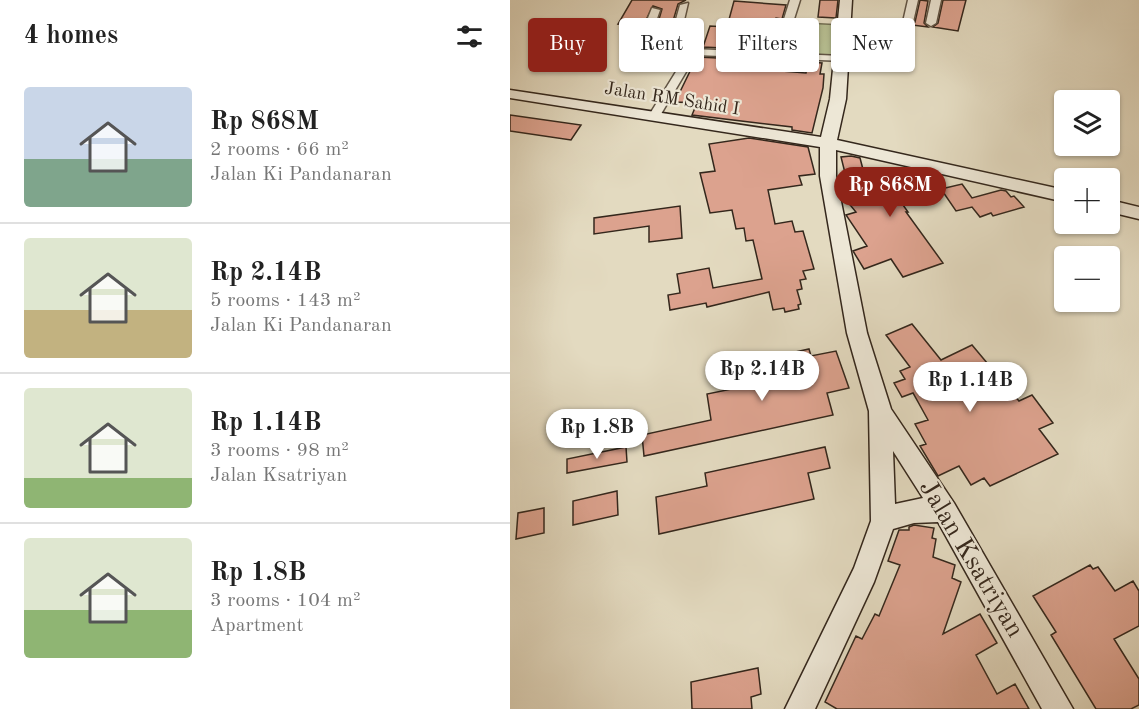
<!DOCTYPE html>
<meta charset="utf-8">
<style>
body{margin:0;font-family:"Old Standard TT",serif;background:#f2f2f2;color:#222;height:100vh;display:flex;flex-direction:column;font-size:22px;white-space:nowrap}
*{box-sizing:border-box;margin:0}
p{font-size:20px;color:#767676}
.icon{flex:none;width:33px;height:33px;fill:none;stroke:currentColor;stroke-width:2;stroke-linecap:round;stroke-linejoin:round}
.map{position:relative;flex:1;overflow:hidden}
.side{display:flex;flex-direction:column;background:#fff;width:510px}
.side>*{flex:none}
.top-card{position:absolute;left:18px;top:18px;width:520px;height:54px;display:flex;gap:12px}
.buttons{position:absolute;left:544px;top:90px;display:grid;gap:12px}
.buttons a{display:grid;place-items:center;width:66px;height:66px;border-radius:6px;background:#fff;box-shadow:0 2px 4px #0004;font-size:30px}
.price{position:absolute;translate:-50% -51px;padding:0 14px;border-radius:21px;background:#fff;color:#222;font-size:20px;line-height:39px;filter:drop-shadow(0 2px 3px #0008)}
.price::after{content:'';position:absolute;left:50%;top:36px;width:18px;height:14px;margin-left:-9px;background:inherit;clip-path:polygon(0 0,100% 0,50% 100%)}
.price.current{background:#8f2418;color:#fff}
ul{padding:0;list-style:none}
li{display:flex;align-items:center;gap:18px;height:150px;padding:0 24px}
li+li{border-top:2px solid #e0e0e0}
li span{display:grid;place-items:center;flex:none;width:168px;height:120px;border-radius:6px;color:#555}
li>.icon{margin-inline-start:auto}
span .icon{width:72px;height:72px;fill:#fffc;stroke-width:1}
li b{font-size:26px}
h2{display:flex;justify-content:space-between;align-items:center;height:72px;padding:0 24px;font-size:26px}
.pill{padding:0 21px;border-radius:6px;background:#fff;box-shadow:0 2px 4px #0004;font-size:21px;line-height:54px}
.pill.current{background:#8f2418;color:#fff}
main{display:flex;flex:1;min-height:0}
.map>svg:first-child{display:block}
.green{fill:#b6be91;stroke:#757256;stroke-width:1.5}
.building{fill:#dca28e;stroke:#34271c;stroke-width:1.5}
.lines{fill:none;stroke-linecap:round;stroke-linejoin:round}
.street-casing{stroke:#605445;stroke-width:3}
.secondary-casing{stroke:#34271c;stroke-width:3}
.street{fill:#ede7d6;fill-rule:evenodd}
.secondary{fill:#ede7d6;fill-rule:evenodd}
.labels{text-anchor:middle;dominant-baseline:central;stroke-width:4.5;stroke-linejoin:round;paint-order:stroke}
.far-street-label{font-size:18px;fill:#34271c;stroke:#ede7d6}
.near-street-label{font-size:26px;fill:#34271c;stroke:#ede7d6}
</style>
<main>
<section class="side">
<h2>4 homes<svg class="icon" aria-label="filters" viewBox="0 0 24 24"><path d="M4 7h16M4 17h16"/><circle cx="9" cy="7" r="2"/><circle cx="15" cy="17" r="2"/></svg></h2>
<ul>
<li><span style="background:linear-gradient(#c9d6e8 60%,#7fa58c 0)"><svg class="icon" aria-label="home" viewBox="0 0 24 24"><path d="M3 11l9-7 9 7M6 9v11h12V9"/></svg></span><div><b>Rp 868M</b><p>2 rooms · 66 m²</p><p>Jalan Ki Pandanaran</p></div></li>
<li><span style="background:linear-gradient(#dfe7d0 60%,#c2b280 0)"><svg class="icon" aria-label="home" viewBox="0 0 24 24"><path d="M3 11l9-7 9 7M6 9v11h12V9"/></svg></span><div><b>Rp 2.14B</b><p>5 rooms · 143 m²</p><p>Jalan Ki Pandanaran</p></div></li>
<li><span style="background:linear-gradient(#dfe7d0 75%,#8fb573 0)"><svg class="icon" aria-label="home" viewBox="0 0 24 24"><path d="M3 11l9-7 9 7M6 9v11h12V9"/></svg></span><div><b>Rp 1.14B</b><p>3 rooms · 98 m²</p><p>Jalan Ksatriyan</p></div></li>
<li><span style="background:linear-gradient(#dfe7d0 60%,#8fb573 0)"><svg class="icon" aria-label="home" viewBox="0 0 24 24"><path d="M3 11l9-7 9 7M6 9v11h12V9"/></svg></span><div><b>Rp 1.8B</b><p>3 rooms · 104 m²</p><p>Apartment</p></div></li>
</ul>
</section>
<div class="map">
<svg width="629" height="709" viewBox="0 0 629 709">
<rect width="100%" height="100%" fill="#e3dac0"/>
<filter id="stains"><feTurbulence type="fractalNoise" baseFrequency=".00333" numOctaves="4"/><feColorMatrix values="0 0 0 0 .2 0 0 0 0 .09 0 0 0 0 .02 0 0 0 .5 -.17"/></filter>
<radialGradient id="worn" r=".72"><stop offset=".6" stop-color="#630" stop-opacity="0"/><stop offset="1" stop-color="#630" stop-opacity=".3"/></radialGradient>
<path class="green" d="M278,22L332,25L326,58L269,54Z"/>
<path class="building" d="M122,0H176L168,4L161,28L147,26L152,9L143,6L133,26L108,24Z
M310,0H328L326,18L308,17Z
M410,0L418,1L414,23L418,27L402,25L405,22Z
M433,0H456L448,31L423,27L428,23Z
M224,1L276,5L272,19L266,18L260,40L256,41L253,50L193,47L200,26L217,27Z
M187,57L250,60L247,69L296,73L298,62L312,63L310,74H314L313,88L302,133L282,130V127L182,115L187,103L165,102Z
M0,115L71,125L61,140L0,131Z
M239,138L298,147L305,174L289,176L292,185L258,190L265,224L282,221L285,232L293,231L304,269L293,271L296,279L290,280L292,289L287,290L291,304L288,305L289,309L275,312L274,308L263,310L259,292L197,307L196,303L160,310L158,295L170,293L167,274L199,268L203,288L252,279L243,240L236,241L234,228L226,229L222,210L200,213L190,173L205,171L199,144Z
M341,156L350,158L355,177L393,168L404,183L421,178L433,194L393,205L398,212H396L433,263L393,277L381,259L354,269L343,251L357,246L336,215L346,212L336,200L351,196L335,173L331,157Z
M452,184L462,198L491,190L496,191L501,197L504,196L514,207L483,216L481,213L470,217L462,207L446,211L431,189Z
M170,206L172,238L139,242V226L84,234V218Z
M402,324L431,360L462,345L509,401L522,395L543,423L529,429L548,454L480,486L474,478L461,485L449,466L428,476L410,446L416,444L405,424L418,420L403,393L392,397L384,383L395,379L390,371L400,367L376,335Z
M299,349L301,356L326,351L339,388L317,393L323,415L134,456L132,435L201,420L197,394L251,383L245,361Z
M116,447L117,462L57,473V459Z
M315,447L320,468L298,473L304,499L149,534L146,497L197,486L195,473Z
M107,491L108,515L63,525V501Z
M34,508V533L6,539L8,513Z
M404,525L424,528L422,538L426,539L423,557L445,565L442,578L451,582L433,634L470,614L487,643L466,655L487,694L505,684L519,709H327L315,702L346,636L352,639L365,614L369,616L390,565L378,561L389,530H399V527Z
M580,565L583,569L588,567L605,591L623,581L629,591V626L604,639L629,679V705L621,709H586L541,635L546,632L523,596Z
M248,668L251,694L241,697L242,709H182L181,682Z"/>
<g class="lines">
<g class="street-casing">
<path id="street" d="M280,0H290L284,19L266,53L331,56L335,57V61L186,55L148,119H140L138,117L177,54L159,50L136,30L134,28L142,8L150,10L144,27L160,41L170,5L178,3L168,46L183,49L256,52L274,19Z
M398,0H408L403,22L398,25L393,22Z
M421,0H431L426,23L421,26L416,23Z"/>
</g>
<g class="secondary-casing">
<path id="secondary" d="M330,0H342L336,99L327,140L555,190V202L326,150V176L357,333L381,409L444,503L563,709H532L428,522L404,523L383,529L364,582L305,709H275L344,568L361,521L359,411L337,333L310,176V147L0,98V90L311,137L320,99ZM383,451L413,498L385,504Z
M600,200L629,207V219L600,212Z"/>
</g>
<use href="#street" class="street"/>
<use href="#secondary" class="secondary"/>
</g>
<g class="labels">
<g class="far-street-label">
<text transform="translate(162 99) rotate(9)">Jalan RM Sahid I</text>
</g>
<g class="near-street-label">
<text transform="translate(461 559) rotate(59)">Jalan Ksatriyan</text>
</g>
</g>
<rect width="100%" height="100%" filter="url(#stains)"/>
<rect width="100%" height="100%" fill="url(#worn)"/>
</svg>
<div class="buttons">
<a><svg class="icon" aria-label="layers" viewBox="0 0 24 24"><path d="M12 4l9 5-9 5-9-5zM3 14l9 5 9-5"/></svg></a>
<a>+</a>
<a>−</a>
</div>
<b class="price current" style="left:380px;top:218px">Rp 868M</b>
<b class="price" style="left:252px;top:402px">Rp 2.14B</b>
<b class="price" style="left:460px;top:413px">Rp 1.14B</b>
<b class="price" style="left:87px;top:460px">Rp 1.8B</b>
<div class="top-card">
<a class="pill current">Buy</a>
<a class="pill">Rent</a>
<a class="pill">Filters</a>
<a class="pill">New</a>
</div>
</div>
</main>
